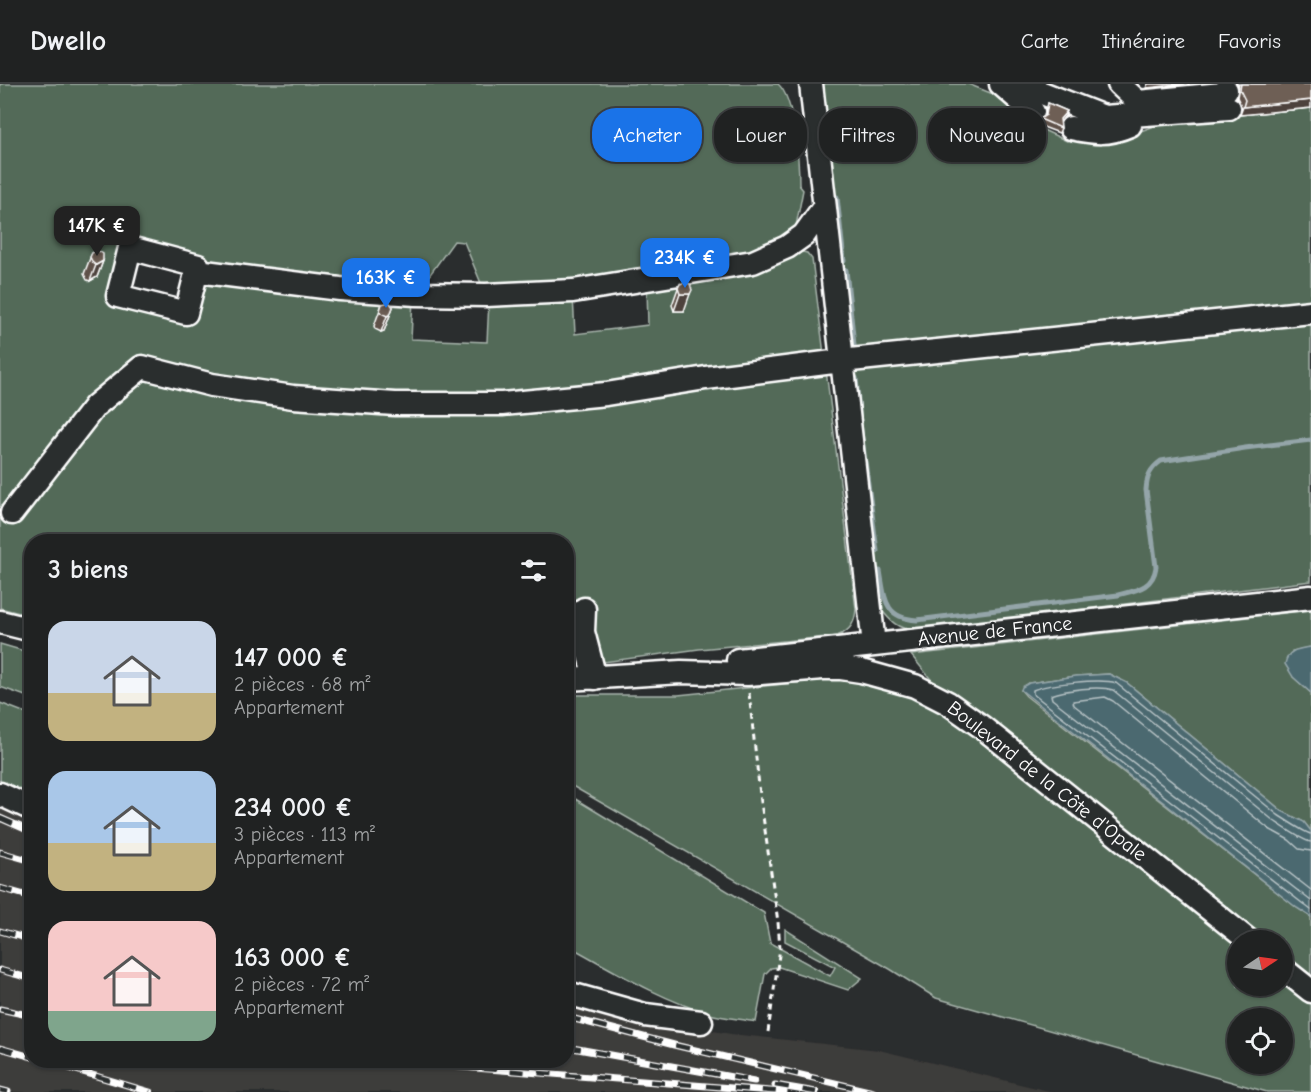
<!DOCTYPE html>
<html lang="fr">
<meta charset="utf-8">
<style>
body{margin:0;font-family:"Comic Neue",sans-serif;background:#2d2f2f;color:#f1f3f6;height:100vh;display:flex;flex-direction:column;font-size:22px;white-space:nowrap}
*{box-sizing:border-box;margin:0}
p{font-size:20px;color:#a2a4a5}
.icon{flex:none;width:33px;height:33px;fill:none;stroke:currentColor;stroke-width:2;stroke-linecap:round;stroke-linejoin:round}
.map{position:relative;flex:1;overflow:hidden}
.drawer{position:absolute;left:24px;top:450px;width:550px;height:534px;display:flex;flex-direction:column;background:#202222;border-radius:24px;box-shadow:0 2px 4px #0004,0 0 0 2px #3d3f40}
.drawer>*{flex:none}
.top-card{position:absolute;left:592px;top:24px;width:570px;height:54px;display:flex;gap:12px}
.needle{width:39px;rotate:77deg}
.controls{position:absolute;left:1227px;top:846px;display:grid;gap:12px}
.controls a{display:grid;place-items:center;width:66px;height:66px;border-radius:50%;background:#202222;box-shadow:0 2px 4px #0004,0 0 0 2px #3d3f40;font-size:30px}
.price{position:absolute;translate:-50% -51px;padding:0 14px;border-radius:12px;background:#1a73e8;color:#fff;font-size:20px;line-height:39px;filter:drop-shadow(0 2px 3px #0008)}
.price::after{content:'';position:absolute;left:50%;top:36px;width:18px;height:14px;margin-left:-9px;background:inherit;clip-path:polygon(0 0,100% 0,50% 100%)}
.price.on{background:#222;color:#fff}
ul{padding:0;list-style:none}
li{display:flex;align-items:center;gap:18px;height:150px;padding:0 24px}
li span{display:grid;place-items:center;flex:none;width:168px;height:120px;border-radius:18px;color:#555}
li>.icon{margin-inline-start:auto}
span .icon{width:72px;height:72px;fill:#fffc;stroke-width:1}
li b{font-size:26px}
h2{display:flex;justify-content:space-between;align-items:center;height:72px;padding:0 24px;font-size:26px}
.tag{padding:0 21px;border-radius:24px;background:#202222;box-shadow:0 2px 4px #0004,0 0 0 2px #3d3f40;font-size:21px;line-height:54px}
.tag.on{background:#1a73e8;color:#fff}
header{display:flex;align-items:center;gap:36px;box-sizing:border-box;height:84px;padding:0 30px;background:#202222;border-bottom:2px solid #3d3f40}
header strong{font-size:28px}
nav{display:flex;gap:33px;margin-inline-start:auto;font-size:21px}
.map>svg:first-child{display:block}
.built{fill:#3e3c3a}
.green{fill:#526a58;stroke:#a8b4ac;stroke-width:1.5;fill-rule:evenodd}
.water{fill:#4c6970;stroke:#94a5a9;stroke-width:1.5}
.lines{fill:none;stroke-linecap:round;stroke-linejoin:round}
.shore{stroke:#b7c3c6;stroke-width:1.5}
.stream{stroke:#94a5a9;stroke-width:5}
.minor-casing{stroke:#fff;stroke-width:27}
.path{stroke:#fff;stroke-width:3;stroke-dasharray:6 4.5;stroke-linecap:butt}
.minor{stroke:#2a2d2e;stroke-width:22}
.rail-casing{stroke:#fff;stroke-width:7}
.rail{stroke:#2a2d2e;stroke-width:4.5;stroke-dasharray:14;stroke-linecap:butt}
.wall{fill:#5f5149;stroke:#fff;stroke-width:1.5}
.shaded-wall{fill:#4d423c;stroke:#fff;stroke-width:1.5}
.building{fill:#6e5e55;stroke:#fff;stroke-width:1.5}
.labels{text-anchor:middle;dominant-baseline:central;stroke-width:4.5;stroke-linejoin:round;paint-order:stroke}
.street-label{font-size:20px;fill:#fff;stroke:#2a2d2e}
</style>
<header>
<strong>Dwello</strong>
<nav><a>Carte</a><a>Itinéraire</a><a>Favoris</a></nav>
</header>
<div class="map">
<svg width="1311" height="1008" viewBox="0 0 1311 1008">
<rect width="100%" height="100%" fill="#2a2d2e"/>
<filter id="ink" filterUnits="userSpaceOnUse"><feTurbulence type="fractalNoise" baseFrequency=".0167" numOctaves="2"/><feDisplacementMap in="SourceGraphic" scale="12" xChannelSelector="R" yChannelSelector="G"/><feConvolveMatrix kernelMatrix="1 2 1 2 8 2 1 2 1" color-interpolation-filters="sRGB"/></filter>
<g filter="url(#ink)">
<path class="built" d="M0,716L31,730L32,976H567V914L637,934L731,950L879,966L1053,1008H0Z"/>
<path class="green" d="M0,0H778C795,14 799,79 799,101L803,106L796,142L790,150L766,167L620,195L483,204L464,158L454,157L413,214L411,255L487,258L489,217L573,212L575,250L648,241L647,203L798,167L807,169L812,175L856,525C855,538 851,547 837,552L699,565L567,583V458H32L31,532L0,524ZM130,164L197,187L186,229L118,211Z
M823,0H968L993,10L1027,32L1026,38L1067,57L1073,50H1132L1169,37L1311,24V497L913,546C898,545 890,537 881,525L821,2Z
M1311,526V563L1292,567L1293,593L1311,609V747L1304,738L1282,727L1127,599L1109,590L1076,592L1029,599L1021,606L1026,612L1297,824L1311,833V891L1283,868L1282,856H1268L978,627L938,604L911,571Z
M0,560L31,569V614L0,603Z
M843,594L880,601L939,624L990,660L1238,856V902H1282L1283,892L1311,915V1008H1267L936,914L890,885L567,699V611H678ZM1238,934H1282V980H1238Z
M0,619L31,631V718L0,704Z
M567,710L764,829L770,859L830,892L835,883L785,857V845L862,894L848,906L779,883L771,884L765,890L756,938C741,935 725,934 710,930C659,915 613,886 567,861Z"/>
<path class="water" d="M1311,563V609L1293,593L1285,580C1288,565 1298,565 1311,563Z
M1109,590L1127,599L1282,727L1304,738L1311,747V833L1297,824L1021,606L1022,603L1029,599L1076,592Z"/>
<g class="lines">
<path class="shore" d="M1311,750C1305,749 1286,736 1278,731L1116,599C1101,594 1047,600 1033,606V610L1311,826
M1311,758C1303,757 1283,743 1274,737L1113,606C1099,601 1065,606 1051,611L1052,615L1311,817
M1311,767L1299,765L1289,756L1269,745L1113,617L1105,613L1073,617L1074,621L1311,806"/>
<path class="stream" d="M837,113L844,177
M846,186L854,261
M856,294L860,340L877,467
M880,487C885,515 884,534 917,536L1118,511C1137,506 1153,504 1156,483L1146,406C1147,392 1150,385 1161,377L1245,364L1311,356"/>
<g class="minor-casing">
<path id="minor" d="M811,0L874,561
M1001,0L1033,28
M1019,0L1104,33L1229,24
M1119,0L1138,18L1222,10L1226,6
M1071,44C1095,49 1107,51 1130,41
M130,164L198,182L186,229L118,212Z
M197,187L340,205L416,210L486,211L573,207L753,178L787,163L804,151L824,123
M12,429L95,322L142,283L212,301L293,313L395,320H502L606,310L706,294L841,277L1311,228
M584,525L583,548L595,594
M0,538L32,546
M738,576L1311,513
M567,595L681,588L747,590L823,584H841L861,587L915,602L948,619L982,643L1248,856
M0,710L32,725
M1282,884L1311,907
M567,909L645,931L701,938"/>
</g>
<path class="path" d="M749,609L760,711L778,838L780,864L768,948"/>
<use href="#minor" class="minor"/>
<g class="rail-casing">
<path id="rail" d="M0,734L32,748
M0,768L32,777
M0,804L32,813
M0,847L32,856
M0,886L32,895
M0,925L32,932
M567,933L674,961L873,1008
M567,963L754,997
M0,964L32,973
M42,976L150,1008
M371,976L784,1008
M775,1001L816,1008
M0,1006L8,1008"/>
</g>
<use href="#rail" class="rail"/>
</g>
<path class="wall" d="M1238,0H1311V24L1240,31L1242,24L1237,13L1239,2Z
M1048,19L1067,27L1065,32L1060,38L1061,44L1059,49L1038,41L1040,35L1045,32Z
M92,169L103,177L97,193L90,197L87,196L84,190Z
M680,200L684,227H674L672,221L678,204Z
M382,220L393,223L384,247L381,248L375,245L374,242Z"/>
<path class="shaded-wall" d="M1148,0H1185L1146,4Z
M1311,16V24L1240,31L1243,23Z
M1067,27L1065,32L1058,41L1060,35Z
M103,177L97,193L90,197L96,181Z
M680,210H690L684,227H674Z
M393,223L384,247L381,248L387,232Z"/>
<path class="building" d="M1241,0H1311V16L1243,23L1245,16L1240,6Z
M1048,19L1067,27L1060,35L1061,44L1040,35L1046,31Z
M97,166L103,170V177L96,181L93,179L90,173L92,169Z
M685,198L690,200L692,206L690,210H680L678,204L680,200Z
M389,218L393,223L390,231L387,232L381,229L380,226L382,220Z"/>
</g>
<g class="labels">
<g class="street-label">
<text transform="translate(995 547) rotate(-6)">Avenue de France</text>
<text transform="translate(1047 697) rotate(38)">Boulevard de la Côte d'Opale</text>
</g>
</g>
</svg>
<div class="controls">
<a><svg class="needle" viewBox="-14 -14 28 28"><path d="M0-13l5 13h-10z" fill="#e53935"/><path d="M0 13l5-13h-10z" fill="#a2a4a5"/></svg></a>
<a><svg class="icon" aria-label="locate" viewBox="0 0 24 24"><circle cx="12" cy="12" r="6"/><path d="M12 2v4M12 18v4M2 12h4M18 12h4"/></svg></a>
</div>
<b class="price on" style="left:97px;top:173px">147K €</b>
<b class="price" style="left:685px;top:205px">234K €</b>
<b class="price" style="left:386px;top:225px">163K €</b>
<div class="top-card">
<a class="tag on">Acheter</a>
<a class="tag">Louer</a>
<a class="tag">Filtres</a>
<a class="tag">Nouveau</a>
</div>
<section class="drawer">
<h2>3 biens<svg class="icon" aria-label="filters" viewBox="0 0 24 24"><path d="M4 7h16M4 17h16"/><circle cx="9" cy="7" r="2"/><circle cx="15" cy="17" r="2"/></svg></h2>
<ul>
<li><span style="background:linear-gradient(#c9d6e8 60%,#c2b280 0)"><svg class="icon" aria-label="home" viewBox="0 0 24 24"><path d="M3 11l9-7 9 7M6 9v11h12V9"/></svg></span><div><b>147 000 €</b><p>2 pièces · 68 m²</p><p>Appartement</p></div></li>
<li><span style="background:linear-gradient(#a9c7e8 60%,#c2b280 0)"><svg class="icon" aria-label="home" viewBox="0 0 24 24"><path d="M3 11l9-7 9 7M6 9v11h12V9"/></svg></span><div><b>234 000 €</b><p>3 pièces · 113 m²</p><p>Appartement</p></div></li>
<li><span style="background:linear-gradient(#f6c9c9 75%,#7fa58c 0)"><svg class="icon" aria-label="home" viewBox="0 0 24 24"><path d="M3 11l9-7 9 7M6 9v11h12V9"/></svg></span><div><b>163 000 €</b><p>2 pièces · 72 m²</p><p>Appartement</p></div></li>
</ul>
</section>
</div>
